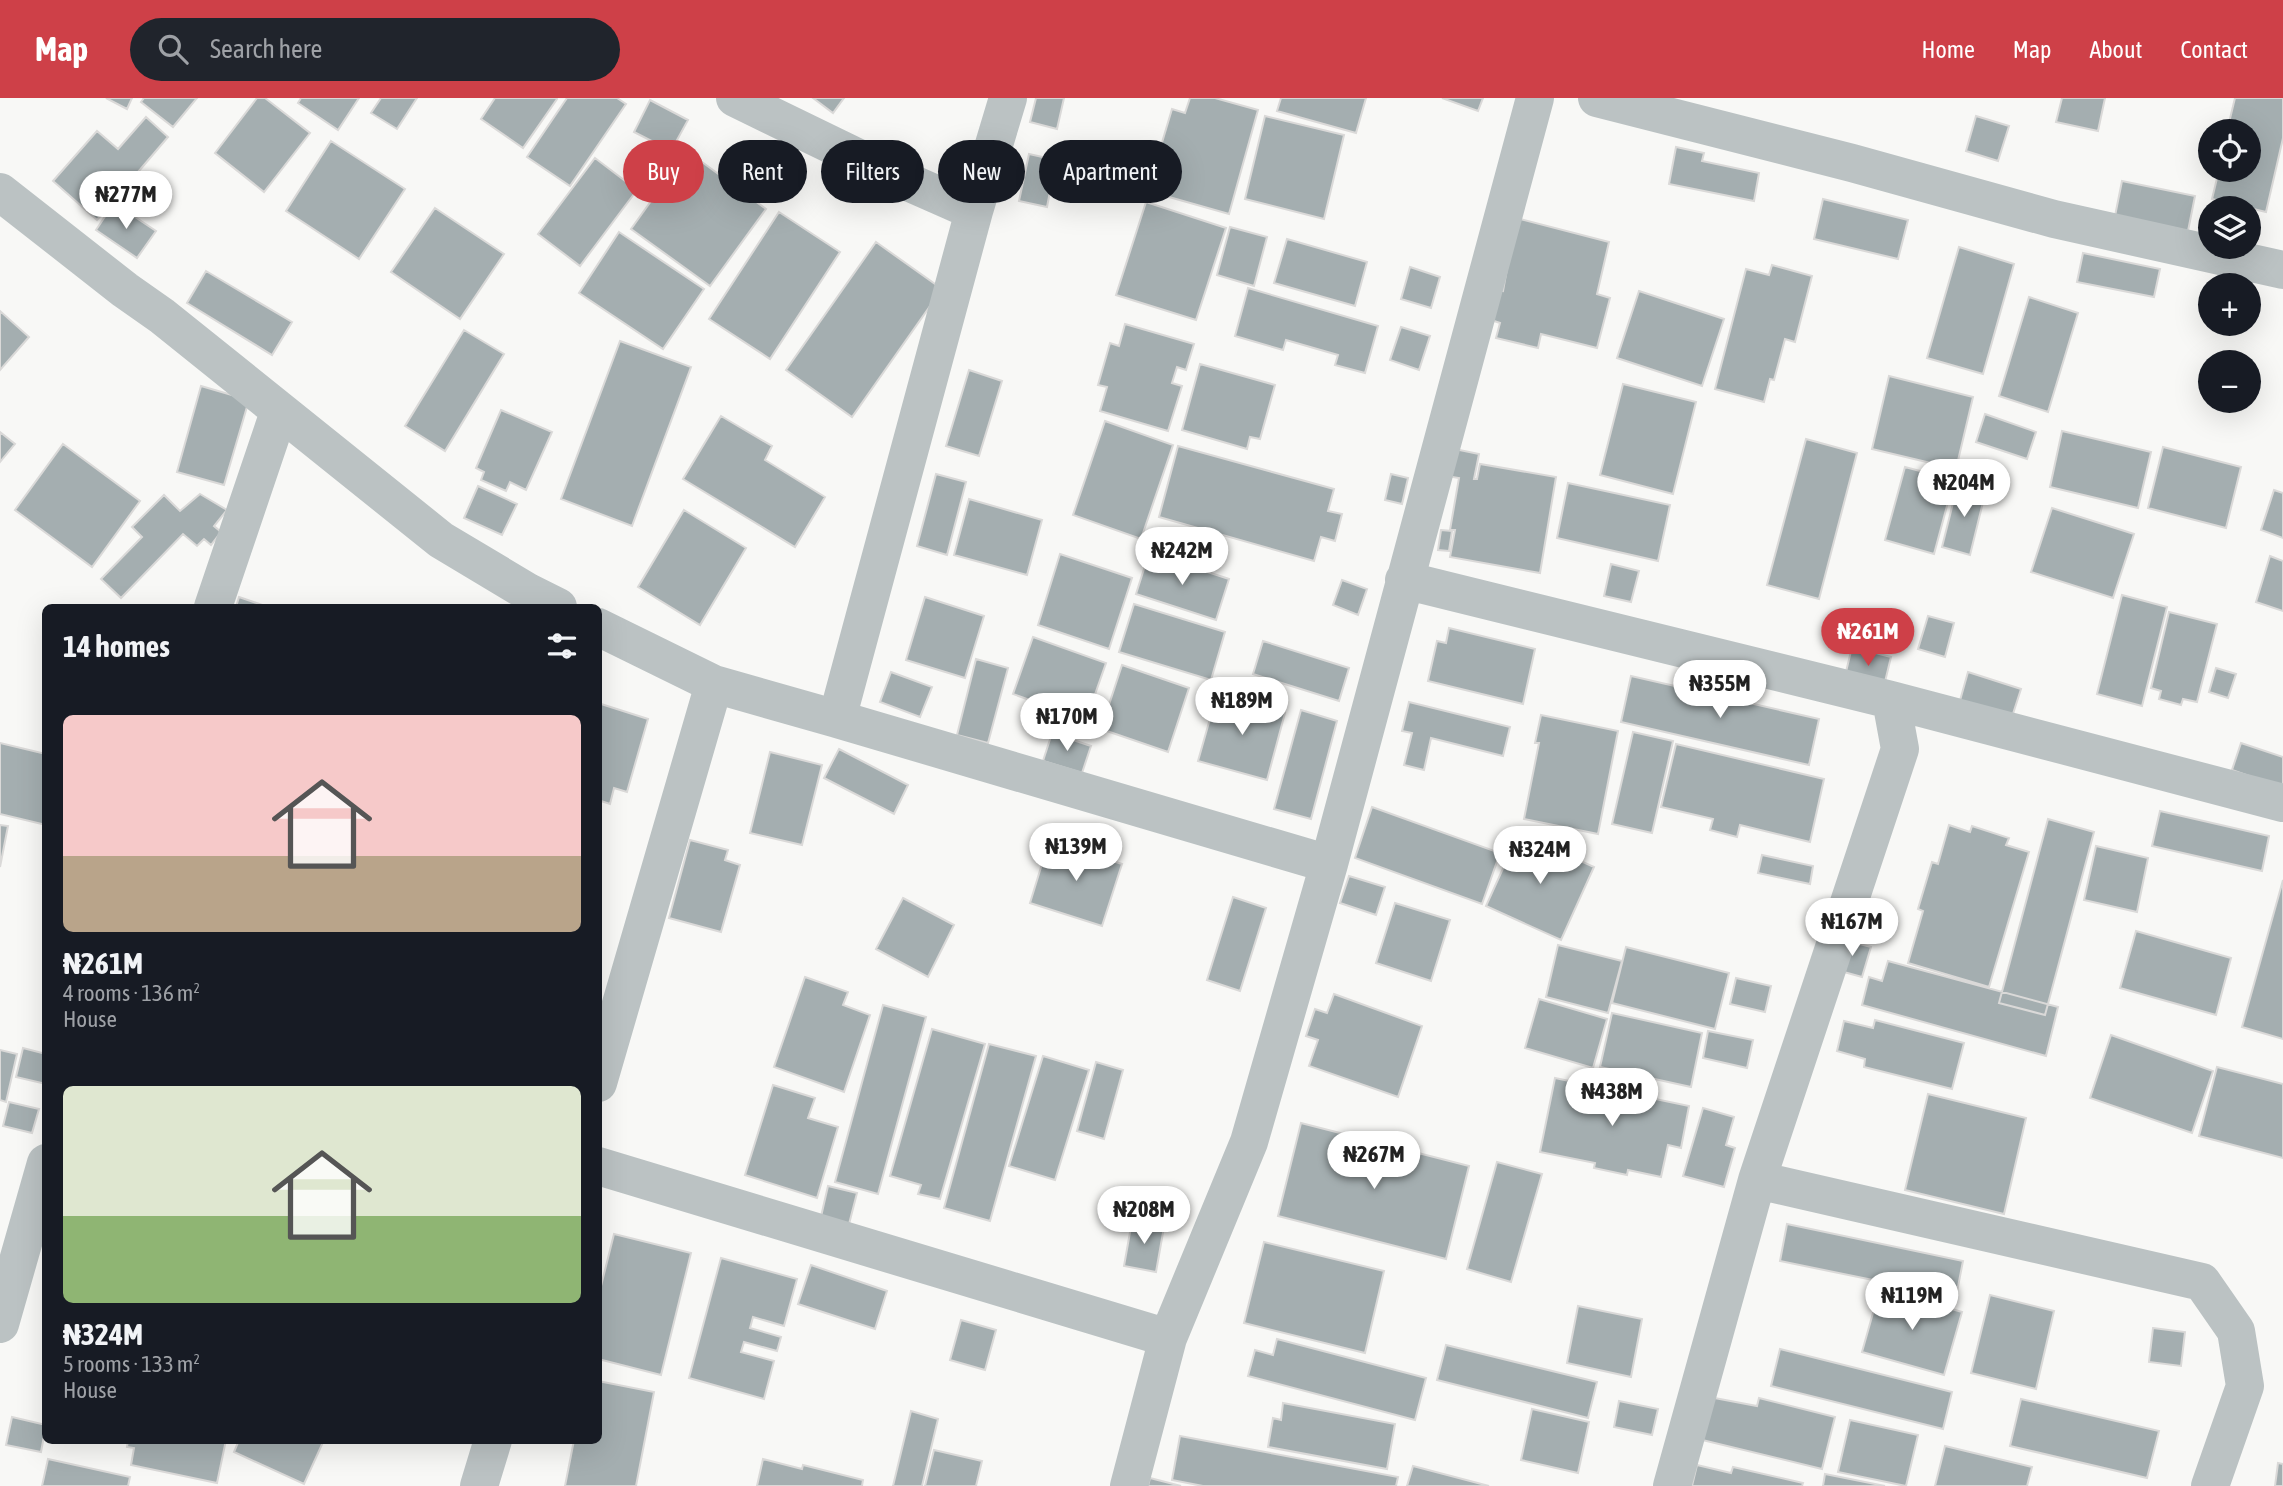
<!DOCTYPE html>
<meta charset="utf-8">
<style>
body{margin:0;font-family:"Asap Condensed",sans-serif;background:#20242c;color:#f1f3f6;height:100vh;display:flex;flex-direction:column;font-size:26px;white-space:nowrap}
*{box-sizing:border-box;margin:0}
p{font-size:23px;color:#9ea1a6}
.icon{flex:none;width:38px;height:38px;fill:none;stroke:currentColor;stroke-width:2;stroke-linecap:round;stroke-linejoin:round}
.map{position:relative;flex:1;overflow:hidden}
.sheet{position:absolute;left:42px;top:506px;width:560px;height:840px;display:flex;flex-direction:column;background:#171b24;border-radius:10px;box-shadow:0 7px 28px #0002}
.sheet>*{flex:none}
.banner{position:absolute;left:623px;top:42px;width:665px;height:63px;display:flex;gap:14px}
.fabs{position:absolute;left:2198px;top:21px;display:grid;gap:14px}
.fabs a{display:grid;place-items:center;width:63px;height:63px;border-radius:50%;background:#171b24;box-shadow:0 7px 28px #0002;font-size:35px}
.price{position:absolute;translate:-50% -60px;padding:0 16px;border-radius:24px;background:#fff;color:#222;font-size:23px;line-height:46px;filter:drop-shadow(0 2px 4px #0008)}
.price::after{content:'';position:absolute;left:50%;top:42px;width:21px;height:16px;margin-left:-10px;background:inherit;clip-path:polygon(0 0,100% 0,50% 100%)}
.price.on{background:#ce4048;color:#fff}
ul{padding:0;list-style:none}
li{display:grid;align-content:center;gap:14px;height:371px;padding:0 21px}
li span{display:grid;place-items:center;height:217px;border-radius:10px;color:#555}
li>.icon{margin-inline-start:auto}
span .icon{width:126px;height:126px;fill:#fffc;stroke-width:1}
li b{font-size:30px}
h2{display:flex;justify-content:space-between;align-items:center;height:84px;padding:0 21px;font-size:30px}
.chip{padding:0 24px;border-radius:32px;background:#171b24;box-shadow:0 7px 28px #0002;font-size:24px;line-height:63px}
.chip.on{background:#ce4048;color:#fff}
header{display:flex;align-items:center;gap:42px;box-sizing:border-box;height:98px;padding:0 35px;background:#ce4048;color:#fff}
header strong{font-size:33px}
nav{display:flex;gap:38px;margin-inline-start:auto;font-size:24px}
.search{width:490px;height:63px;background:#20242c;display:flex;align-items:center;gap:18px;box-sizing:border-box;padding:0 24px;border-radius:38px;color:#9ea1a6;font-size:26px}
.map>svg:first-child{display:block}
.building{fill:#a4aeb0;stroke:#dad9d8;stroke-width:2}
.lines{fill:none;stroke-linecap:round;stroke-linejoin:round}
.street{stroke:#bbc2c3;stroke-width:38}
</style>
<header>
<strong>Map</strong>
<div class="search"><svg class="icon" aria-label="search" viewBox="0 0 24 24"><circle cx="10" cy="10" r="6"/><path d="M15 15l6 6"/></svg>Search here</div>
<nav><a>Home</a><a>Map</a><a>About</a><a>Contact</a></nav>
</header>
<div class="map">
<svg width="2283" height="1388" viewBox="0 0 2283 1388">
<rect width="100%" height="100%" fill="#f8f8f6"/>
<path class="building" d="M106,0H132L127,11Z
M144,0H197L173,29L141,4Z
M257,0H265L310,35L264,94L215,55Z
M301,0H359L338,32L298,5Z
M381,0H417L397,31L371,15Z
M495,0H556L557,1L523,50L481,21Z
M567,0H617L626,6L570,88L527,59Z
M813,0H844L833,15Z
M1036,0H1064L1057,31L1030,24Z
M1190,0H1215L1258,12L1229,116L1162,97L1169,72L1155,68L1172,11L1185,15Z
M1281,0H1366L1356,35L1277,13Z
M1442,0H1483L1478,13Z
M2062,0H2105L2098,33L2056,24Z
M2235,0H2283V40L2266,114L2212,101L2219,72H2249V33H2227Z
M650,2L688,22L671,53L634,34Z
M1265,18L1344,37L1324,121L1245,101Z
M1976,18L2009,28L1998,63L1966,53Z
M146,19L168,39L97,122L53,83L97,33L118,51Z
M331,43L405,91L359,161L286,113Z
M1676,49L1704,55L1702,63L1759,75L1754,103L1669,86Z
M687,53L766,111L710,188L631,131Z
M1029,56L1056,62L1047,109L1019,103Z
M595,60L637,92L580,168L538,136Z
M2122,83L2195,98L2188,133L2115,118Z
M1823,101L1908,122L1898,161L1814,141Z
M1146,104L1226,130L1196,222L1116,197Z
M114,105L156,133L137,160L96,132Z
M435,110L504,156L460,221L391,174Z
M779,114L840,154L770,261L709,221Z
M1516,120L1609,144L1597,196L1610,200L1597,250L1541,236L1538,250L1496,240L1500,225L1491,222L1498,192L1503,193Z
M1230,129L1267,139L1254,188L1217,177Z
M619,134L704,191L663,251L579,195Z
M1287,141L1367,164L1355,208L1274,185Z
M876,144L942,191L852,319L786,272Z
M1959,149L2014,166L1983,276L1927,260Z
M2083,155L2160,171L2154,199L2077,184Z
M1772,167L1812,178L1795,244L1785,241L1774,282L1770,281L1764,304L1715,291L1746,171L1769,177Z
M1410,169L1440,179L1431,210L1401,201Z
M206,173L292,224L272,257L187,205Z
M1248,190L1378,228L1365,275L1335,267L1338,257L1286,242L1283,252L1235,238Z
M1639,193L1724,221L1702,288L1617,260Z
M2029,199L2078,215L2048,314L1999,298Z
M0,213L29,239L0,272Z
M1125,226L1194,246L1186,272L1177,269L1172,285L1182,288L1168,333L1100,313L1107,289L1098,287L1110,245L1119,248Z
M1401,229L1430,238L1419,272L1390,262Z
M464,232L504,256L445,353L405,328Z
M620,243L691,269L632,428L561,401Z
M1200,266L1275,287L1260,341L1250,339L1247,351L1182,332Z
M969,272L1002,283L979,358L946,348Z
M1889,278L1973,299L1956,371L1872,351Z
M1623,286L1696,304L1673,396L1600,377Z
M201,288L249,302L224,387L177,374Z
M501,312L552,334L526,392L510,384L506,393L481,382L484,374L476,370Z
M1985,316L2036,334L2027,361L1976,344Z
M721,318L772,348L765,362L825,399L795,449L683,381Z
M1105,323L1173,347L1141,441L1073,417Z
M2062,333L2151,354L2138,410L2050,389Z
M0,334L15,346L0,364Z
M1806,341L1857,355L1819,501L1767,487Z
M63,346L140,403L92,469L15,412Z
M1178,348L1334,391L1328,413L1342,416L1335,443L1321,439L1314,463L1159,419Z
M1445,349L1479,356L1474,381H1477L1480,366L1556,379L1540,475L1450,459L1455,432H1450L1459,380L1440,377Z
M2163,349L2241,369L2226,430L2148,410Z
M1905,369L1954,382L1934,456L1885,442Z
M936,376L966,384L947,457L917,448Z
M1391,376L1408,380L1402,406L1385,402Z
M1568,385L1670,407L1658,463L1557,440Z
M1958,385L1986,392L1970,457L1942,449Z
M478,388L517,406L502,437L464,420Z
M2274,392L2283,395V440L2261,432Z
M200,396L227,412L214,428L221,434L211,447L204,441L197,448L183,436L121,500L101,481L142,439L132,429L164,397L180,413Z
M969,401L1042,422L1027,477L954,457Z
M2052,410L2134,436L2113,500L2031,474Z
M684,412L746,450L700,527L638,489Z
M1441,432L1452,433L1449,453L1438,452Z
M1149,455L1229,481L1216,522L1136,496Z
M1060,456L1132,480L1109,551L1038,527Z
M2270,458L2283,463V513L2256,504Z
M1611,466L1639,473L1631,504L1604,498Z
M1342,482L1367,491L1358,517L1333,507Z
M2122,497L2167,509L2142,608L2097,596Z
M239,499L268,509H236Z
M925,499L984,518L965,580L906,562Z
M1134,506L1225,534L1211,582L1119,554Z
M2169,514L2217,526L2197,604L2183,601L2181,607L2159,601L2161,593L2151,590Z
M1928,518L1954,525L1945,559L1918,551Z
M1449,530L1535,551L1523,606L1428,583L1437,543L1446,545Z
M1033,539L1106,565L1086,622L1013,596Z
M1263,543L1349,570L1339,603L1253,576Z
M1852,549L1891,559L1883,592L1844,582Z
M976,561L1008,570L988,645L957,637Z
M1122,567L1189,590L1168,654L1101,631Z
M2216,570L2236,576L2228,600L2209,594Z
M891,574L932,589L920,619L880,604Z
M1968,574L2021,591L2011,622L1959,606Z
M1631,578L1819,621L1809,667L1621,624Z
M1217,596L1285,615L1267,682L1198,663Z
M1409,604L1510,629L1503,658L1431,640L1424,672L1404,667L1412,635L1402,633Z
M598,605L648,621L627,694L614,690L610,706L598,702Z
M1301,612L1337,623L1311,721L1274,711Z
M1541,617L1618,633L1598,736L1524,721L1539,645H1535Z
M1633,634L1673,643L1652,735L1612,726Z
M1052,635L1091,648L1082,675L1043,663Z
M0,645L46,656V727L0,716Z
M2241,645L2283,659V690L2232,672Z
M1676,646L1824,681L1810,744L1740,727L1737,739L1710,732L1713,721L1661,709Z
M839,651L908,687L894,716L824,680Z
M770,654L822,667L802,747L750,735Z
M1372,709L1500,755L1482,806L1355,760Z
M2160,713L2269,738L2262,773L2152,748Z
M2048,721L2094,734L2045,917L1999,905Z
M0,727L8,728L0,769Z
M1949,727L1970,734L1972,728L2009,740L2006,747L2029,754L1989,889L1908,865L1923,813L1918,811L1932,764L1938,766Z
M1519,735L1594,769L1561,842L1486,808Z
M690,742L728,752L725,762L740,767L721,834L669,820Z
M1049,743L1122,766L1102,828L1030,805Z
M2096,748L2148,760L2137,814L2084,802Z
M1762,757L1813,768L1810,786L1758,775Z
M1349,778L1385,789L1376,817L1340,805Z
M2283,782V941L2242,929Z
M1233,799L1266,810L1240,893L1207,882Z
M903,800L954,827L928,879L876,851Z
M1395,805L1450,822L1431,883L1376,865Z
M2136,833L2231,860L2216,917L2120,890Z
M1841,841L1871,849L1862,879L1833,871Z
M1558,847L1622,863L1608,915L1546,899Z
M1626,849L1729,875L1715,931L1612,905Z
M1888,863L2058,909L2046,958L1862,907L1869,879L1882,883Z
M805,879L848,894L843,907L870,917L844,994L774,969Z
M1736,880L1771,888L1765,914L1730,906Z
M1334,896L1422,928L1398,999L1309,968L1318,942L1306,938L1315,911L1327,915Z
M1539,901L1607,921L1593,970L1525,950Z
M883,907L926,919L878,1096L835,1084Z
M1612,915L1702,935L1691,989L1600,969Z
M1875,922L1964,945L1952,991L1864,969L1865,961L1837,953L1844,923L1873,930Z
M932,931L985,946L940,1101L918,1096L921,1087L890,1078Z
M1708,933L1753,942L1747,970L1703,960Z
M2111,937L2213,973L2192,1035L2090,1000Z
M989,946L1036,958L990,1123L944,1110Z
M23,950L46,956V986L16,979Z
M0,952L17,956L6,1004L0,1002Z
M1043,958L1089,972L1055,1082L1009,1068Z
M1096,964L1123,972L1104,1041L1077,1033Z
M2217,969L2283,986V1060L2199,1038Z
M1555,980L1689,1008L1681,1050L1668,1047L1661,1079L1628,1072L1627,1077L1594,1070L1595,1065L1540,1054Z
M773,987L815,1000L808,1020L838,1029L817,1100L745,1077Z
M1928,996L2026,1020L2004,1116L1905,1092Z
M9,1004L39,1011L32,1035L3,1028Z
M1703,1010L1734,1019L1726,1047L1735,1050L1724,1089L1683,1078Z
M1301,1025L1469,1068L1446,1161L1278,1118Z
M1497,1064L1542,1076L1511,1184L1467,1171Z
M828,1088L857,1095L848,1130L820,1123Z
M1132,1123L1164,1129L1156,1174L1124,1168Z
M1787,1126L1963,1163L1956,1199L1780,1163Z
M614,1136L691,1155L661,1277L598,1261V1200Z
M1264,1144L1384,1173L1365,1255L1244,1225Z
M721,1160L797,1181L784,1228L753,1219L750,1230L781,1239L777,1253L744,1244L741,1254L774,1263L764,1301L689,1280Z
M811,1167L887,1193L875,1231L798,1206Z
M1880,1190L1962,1214L1944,1277L1862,1254Z
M1990,1197L2054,1213L2036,1291L1971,1275Z
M1578,1208L1642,1221L1631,1279L1567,1265Z
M961,1222L996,1232L985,1272L950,1262Z
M2153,1230L2185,1234L2181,1268L2149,1264Z
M1277,1241L1426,1280L1415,1322L1248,1278L1255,1252L1273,1257Z
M1446,1247L1597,1284L1588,1320L1437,1282Z
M1780,1251L1952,1294L1943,1331L1771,1288Z
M598,1283L654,1294L636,1388H565L574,1342H598Z
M1704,1298L1757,1308L1759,1300L1835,1319L1822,1371L1694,1340Z
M2021,1301L2159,1333L2147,1380L2010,1348Z
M1619,1303L1658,1311L1652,1337L1614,1329Z
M1283,1305L1395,1326L1387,1371L1268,1349L1273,1320L1281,1322Z
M1532,1311L1589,1324L1578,1375L1521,1362Z
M911,1313L938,1321L922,1388H893Z
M12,1319L46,1327L41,1354L6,1347Z
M1850,1322L1918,1337L1906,1388L1838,1374Z
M1180,1338L1398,1379L1396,1388H1203L1172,1382Z
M128,1342H226L217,1385L131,1367L134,1350L127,1349Z
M239,1342H324L304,1386L234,1354Z
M1945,1348L2032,1369L2027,1388H1935Z
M934,1352L982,1363L976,1388H925Z
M48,1361L130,1379L128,1388H42Z
M763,1361L802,1371L803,1367L863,1382L862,1388H757Z
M2278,1365L2283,1366V1388H2275Z
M1697,1367L1731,1375L1733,1369L1803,1385L1802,1388H1692Z
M1413,1368L1489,1388H1407Z
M1825,1376L1885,1388H1823Z
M1150,1380L1181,1388H1148Z"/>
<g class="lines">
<path class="street" d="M735,0L906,83L974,113
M1008,0L974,113L837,621L1329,766
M1597,0L1852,65L2054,121L2283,172
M0,94L125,192L162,218L441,442L528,494L558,509
M1404,482L1891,602L2283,705
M213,509L279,314
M598,529L714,586L837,621
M598,985L714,586
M598,1068L1168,1240
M1757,1082L2202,1184L2236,1233L2245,1288L2210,1388
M0,1226L46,1065
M479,1388L493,1342
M1129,1388L1168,1240L1249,1044L1329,766L1535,0
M1672,1388L1757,1082L1900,651L1891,602"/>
</g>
</svg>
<div class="fabs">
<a><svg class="icon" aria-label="locate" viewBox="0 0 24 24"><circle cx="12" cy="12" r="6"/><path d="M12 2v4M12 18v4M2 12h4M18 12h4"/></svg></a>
<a><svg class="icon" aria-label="layers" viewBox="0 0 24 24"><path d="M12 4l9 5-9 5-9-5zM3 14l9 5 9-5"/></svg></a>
<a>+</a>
<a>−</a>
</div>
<b class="price" style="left:126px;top:133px">₦277M</b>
<b class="price" style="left:1964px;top:421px">₦204M</b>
<b class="price" style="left:1182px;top:489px">₦242M</b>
<b class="price on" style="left:1868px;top:570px">₦261M</b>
<b class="price" style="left:1720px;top:622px">₦355M</b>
<b class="price" style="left:1242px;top:639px">₦189M</b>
<b class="price" style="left:1067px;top:655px">₦170M</b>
<b class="price" style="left:1076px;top:785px">₦139M</b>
<b class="price" style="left:1540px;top:788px">₦324M</b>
<b class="price" style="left:1852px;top:860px">₦167M</b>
<b class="price" style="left:1612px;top:1030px">₦438M</b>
<b class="price" style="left:1374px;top:1093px">₦267M</b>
<b class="price" style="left:1144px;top:1148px">₦208M</b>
<b class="price" style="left:1912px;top:1234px">₦119M</b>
<div class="banner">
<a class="chip on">Buy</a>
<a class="chip">Rent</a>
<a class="chip">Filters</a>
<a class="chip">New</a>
<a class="chip">Apartment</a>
</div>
<section class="sheet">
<h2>14 homes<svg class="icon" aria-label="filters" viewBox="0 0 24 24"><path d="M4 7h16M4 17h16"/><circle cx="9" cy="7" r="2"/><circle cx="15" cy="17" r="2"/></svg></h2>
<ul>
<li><span style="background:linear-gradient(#f6c9c9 65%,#b9a48a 0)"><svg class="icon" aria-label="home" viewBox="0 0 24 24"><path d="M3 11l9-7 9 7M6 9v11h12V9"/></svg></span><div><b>₦261M</b><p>4 rooms · 136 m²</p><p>House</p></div></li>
<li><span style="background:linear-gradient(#dfe7d0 60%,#8fb573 0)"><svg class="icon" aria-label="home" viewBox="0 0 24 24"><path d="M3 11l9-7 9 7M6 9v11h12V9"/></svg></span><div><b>₦324M</b><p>5 rooms · 133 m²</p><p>House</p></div></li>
</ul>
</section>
</div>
